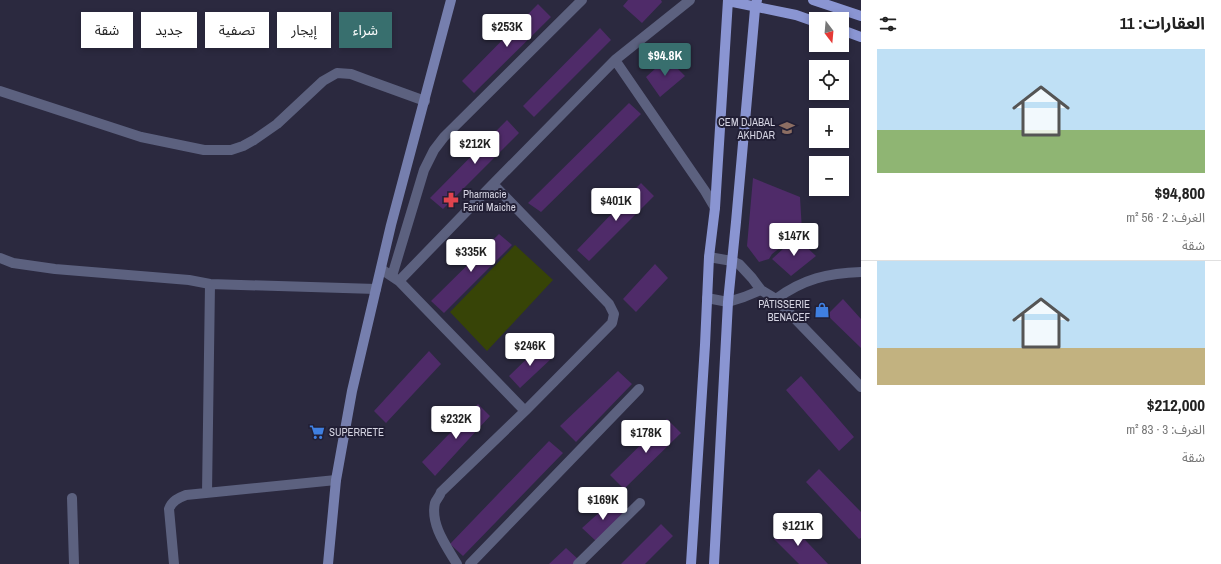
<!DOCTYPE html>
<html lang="ar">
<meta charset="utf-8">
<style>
body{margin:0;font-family:"Archivo Narrow","Noto Sans Arabic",sans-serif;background:#f2f2f2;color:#222;direction:rtl;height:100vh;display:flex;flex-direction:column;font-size:15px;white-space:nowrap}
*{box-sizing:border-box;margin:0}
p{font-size:13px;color:#767676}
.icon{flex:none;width:22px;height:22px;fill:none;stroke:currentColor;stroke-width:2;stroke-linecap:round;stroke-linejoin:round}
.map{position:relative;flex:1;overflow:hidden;direction:ltr}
.side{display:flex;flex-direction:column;background:#fff;width:360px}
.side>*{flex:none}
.banner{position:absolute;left:12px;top:12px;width:380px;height:36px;direction:rtl;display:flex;gap:8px}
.needle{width:26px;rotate:164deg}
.fabs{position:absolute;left:809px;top:12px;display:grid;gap:8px}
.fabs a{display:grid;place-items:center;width:40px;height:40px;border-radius:0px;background:#fff;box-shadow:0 2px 6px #0003;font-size:20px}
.price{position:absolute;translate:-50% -34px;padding:0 9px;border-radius:4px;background:#fff;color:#222;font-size:13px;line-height:26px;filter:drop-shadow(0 1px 2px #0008)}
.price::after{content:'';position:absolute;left:50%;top:24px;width:12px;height:9px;margin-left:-6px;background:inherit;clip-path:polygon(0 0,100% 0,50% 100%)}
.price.active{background:#386f6e;color:#fff}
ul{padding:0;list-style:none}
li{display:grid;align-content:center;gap:8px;height:212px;padding:0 16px}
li+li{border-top:1px solid #e0e0e0}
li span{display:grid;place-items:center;height:124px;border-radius:0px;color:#555}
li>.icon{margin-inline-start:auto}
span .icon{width:72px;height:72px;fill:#fffc;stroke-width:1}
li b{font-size:17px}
h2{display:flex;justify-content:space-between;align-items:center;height:48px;padding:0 16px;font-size:17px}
.pill{padding:0 14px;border-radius:0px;background:#fff;box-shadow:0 2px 6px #0003;font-size:14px;line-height:36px}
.pill.active{background:#386f6e;color:#fff}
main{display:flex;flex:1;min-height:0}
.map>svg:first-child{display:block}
.green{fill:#374407}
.building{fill:#4f2b69}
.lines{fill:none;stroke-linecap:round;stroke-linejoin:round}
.minor{stroke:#5c617f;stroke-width:10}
.secondary{stroke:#767fae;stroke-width:10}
.primary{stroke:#8a95d2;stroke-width:10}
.labels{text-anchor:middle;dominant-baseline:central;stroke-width:4;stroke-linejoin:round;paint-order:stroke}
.poi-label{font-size:11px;fill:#d4d3e1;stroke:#221f35;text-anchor:end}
</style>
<main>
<section class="side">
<h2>العقارات: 11<svg class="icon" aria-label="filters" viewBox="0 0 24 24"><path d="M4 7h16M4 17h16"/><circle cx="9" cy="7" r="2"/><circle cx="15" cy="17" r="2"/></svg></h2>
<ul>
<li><span style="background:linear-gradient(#bfe0f5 65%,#8fb573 0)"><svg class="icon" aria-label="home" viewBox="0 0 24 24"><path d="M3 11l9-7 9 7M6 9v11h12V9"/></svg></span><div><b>$94,800</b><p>الغرف: 2 · 56 m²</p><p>شقة</p></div></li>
<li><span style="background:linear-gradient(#bfe0f5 70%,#c2b280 0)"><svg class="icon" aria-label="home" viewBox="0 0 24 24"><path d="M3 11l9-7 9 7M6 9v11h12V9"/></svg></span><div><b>$212,000</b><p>الغرف: 3 · 83 m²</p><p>شقة</p></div></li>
</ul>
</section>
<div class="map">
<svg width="861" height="564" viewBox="0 0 861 564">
<rect width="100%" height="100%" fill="#2b293f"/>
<path class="green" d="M515,245L553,280L487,351L450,312Z"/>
<path class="building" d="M628,0H661L662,2L642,23L623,6Z
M538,4L551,17L474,93L462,81Z
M600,28L611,40L534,117L523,106Z
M667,58L685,76L660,97L646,77Z
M629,103L641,114L541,212L528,203Z
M507,120L519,133L443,209L430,198Z
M753,178L800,197L802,231L772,254L769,259L759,262L747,246Z
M641,183L654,196L589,261L577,250Z
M499,234L512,245L444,313L431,301Z
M796,237L816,256L791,276L772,259Z
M655,264L668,278L636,312L623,299Z
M843,299L861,319V348L827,315Z
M540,346L552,358L520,388L509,376Z
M429,351L441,364L386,423L374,411Z
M618,371L632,384L576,442L560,426Z
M801,376L854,437L839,451L786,390Z
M478,404L490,416L435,476L422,462Z
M667,419L681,433L624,489L610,475Z
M549,441L563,453L463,556L450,544Z
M819,469L861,512V538L859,539L806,482Z
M612,501L623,513L597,542L582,528Z
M789,523L828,564H799L774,539Z
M661,524L673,536L645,564H621Z
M566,548L579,560L575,564H549Z"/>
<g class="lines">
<path class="minor" d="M615,60L705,191L715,208
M0,91L141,137L204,150H231L243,146L254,140L277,124L323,81L337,73L351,74L367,80L425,101
M709,257L732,261L739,264L752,278L761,290L776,299L861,387
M0,258L13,263L55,269L189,280L210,284L376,289
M381,269L399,281L525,411L612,323L614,314L609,304L493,184
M392,276L424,170L434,150L444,137L582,0
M399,281L493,184L615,60L690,0
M707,298L728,302L744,297L761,290
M776,299C803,279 828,273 861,272
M207,493L210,284
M72,498L74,564
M174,564L169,509C172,501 178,498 186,495L336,480
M457,564C447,547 430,525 435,503C436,500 440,496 441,492L525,411
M470,564L639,389
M578,564L640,503"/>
<path class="secondary" d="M328,564L336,480L352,391L391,225L451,0"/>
<path class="primary" d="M813,0L861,16
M728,1L796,15L816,22
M842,30L861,37
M691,564L705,345L709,257L715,208L728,0
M714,564L728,302L736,222L755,9L757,0"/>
</g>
<defs>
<g id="school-bare" transform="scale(1.2)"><path d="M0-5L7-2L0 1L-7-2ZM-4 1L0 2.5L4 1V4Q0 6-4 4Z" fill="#8d6e63" stroke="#221f35" stroke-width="2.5" paint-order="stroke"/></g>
<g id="pharmacy-bare" transform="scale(1.2)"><path d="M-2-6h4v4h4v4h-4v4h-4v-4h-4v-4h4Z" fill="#e0444e" stroke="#221f35" stroke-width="2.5" paint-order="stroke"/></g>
<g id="shop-bare" transform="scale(1.2)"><path d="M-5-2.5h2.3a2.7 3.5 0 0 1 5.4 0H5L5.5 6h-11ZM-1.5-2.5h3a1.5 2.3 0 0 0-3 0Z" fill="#3f7fe0" stroke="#221f35" stroke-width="2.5" paint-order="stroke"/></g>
<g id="supermarket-bare" transform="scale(1.2)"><path d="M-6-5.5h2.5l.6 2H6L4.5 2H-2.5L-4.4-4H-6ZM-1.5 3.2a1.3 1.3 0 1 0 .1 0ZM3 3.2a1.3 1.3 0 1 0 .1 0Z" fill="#3f7fe0" stroke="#221f35" stroke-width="2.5" paint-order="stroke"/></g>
</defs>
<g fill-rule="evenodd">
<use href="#school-bare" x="787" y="128"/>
<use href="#pharmacy-bare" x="451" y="200"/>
<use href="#shop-bare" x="822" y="310"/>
<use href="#supermarket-bare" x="317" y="432"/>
</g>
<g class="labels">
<g class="poi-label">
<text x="775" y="122">CEM DJABAL<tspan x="775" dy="13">AKHDAR</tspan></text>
<text x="463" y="194" text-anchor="start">Pharmacie<tspan x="463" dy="13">Farid Maiche</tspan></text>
<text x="810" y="304">PÂTISSERIE<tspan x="810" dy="13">BENACEF</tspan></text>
<text x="329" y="432" text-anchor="start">SUPERRETE</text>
</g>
</g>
</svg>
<div class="fabs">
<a><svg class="needle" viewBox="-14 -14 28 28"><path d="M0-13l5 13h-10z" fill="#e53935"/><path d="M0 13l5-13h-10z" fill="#767676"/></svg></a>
<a><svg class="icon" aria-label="locate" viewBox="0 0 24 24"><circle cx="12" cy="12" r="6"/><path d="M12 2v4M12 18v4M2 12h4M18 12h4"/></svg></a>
<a>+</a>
<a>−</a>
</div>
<b class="price" style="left:507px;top:48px">$253K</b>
<b class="price active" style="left:665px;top:77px">$94.8K</b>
<b class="price" style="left:475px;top:165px">$212K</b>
<b class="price" style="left:616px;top:222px">$401K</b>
<b class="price" style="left:794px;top:257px">$147K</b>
<b class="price" style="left:471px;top:273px">$335K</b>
<b class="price" style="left:530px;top:367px">$246K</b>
<b class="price" style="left:456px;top:440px">$232K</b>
<b class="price" style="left:646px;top:454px">$178K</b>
<b class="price" style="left:603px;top:521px">$169K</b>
<b class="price" style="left:798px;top:547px">$121K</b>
<div class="banner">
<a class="pill active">شراء</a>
<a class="pill">إيجار</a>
<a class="pill">تصفية</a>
<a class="pill">جديد</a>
<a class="pill">شقة</a>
</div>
</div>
</main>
